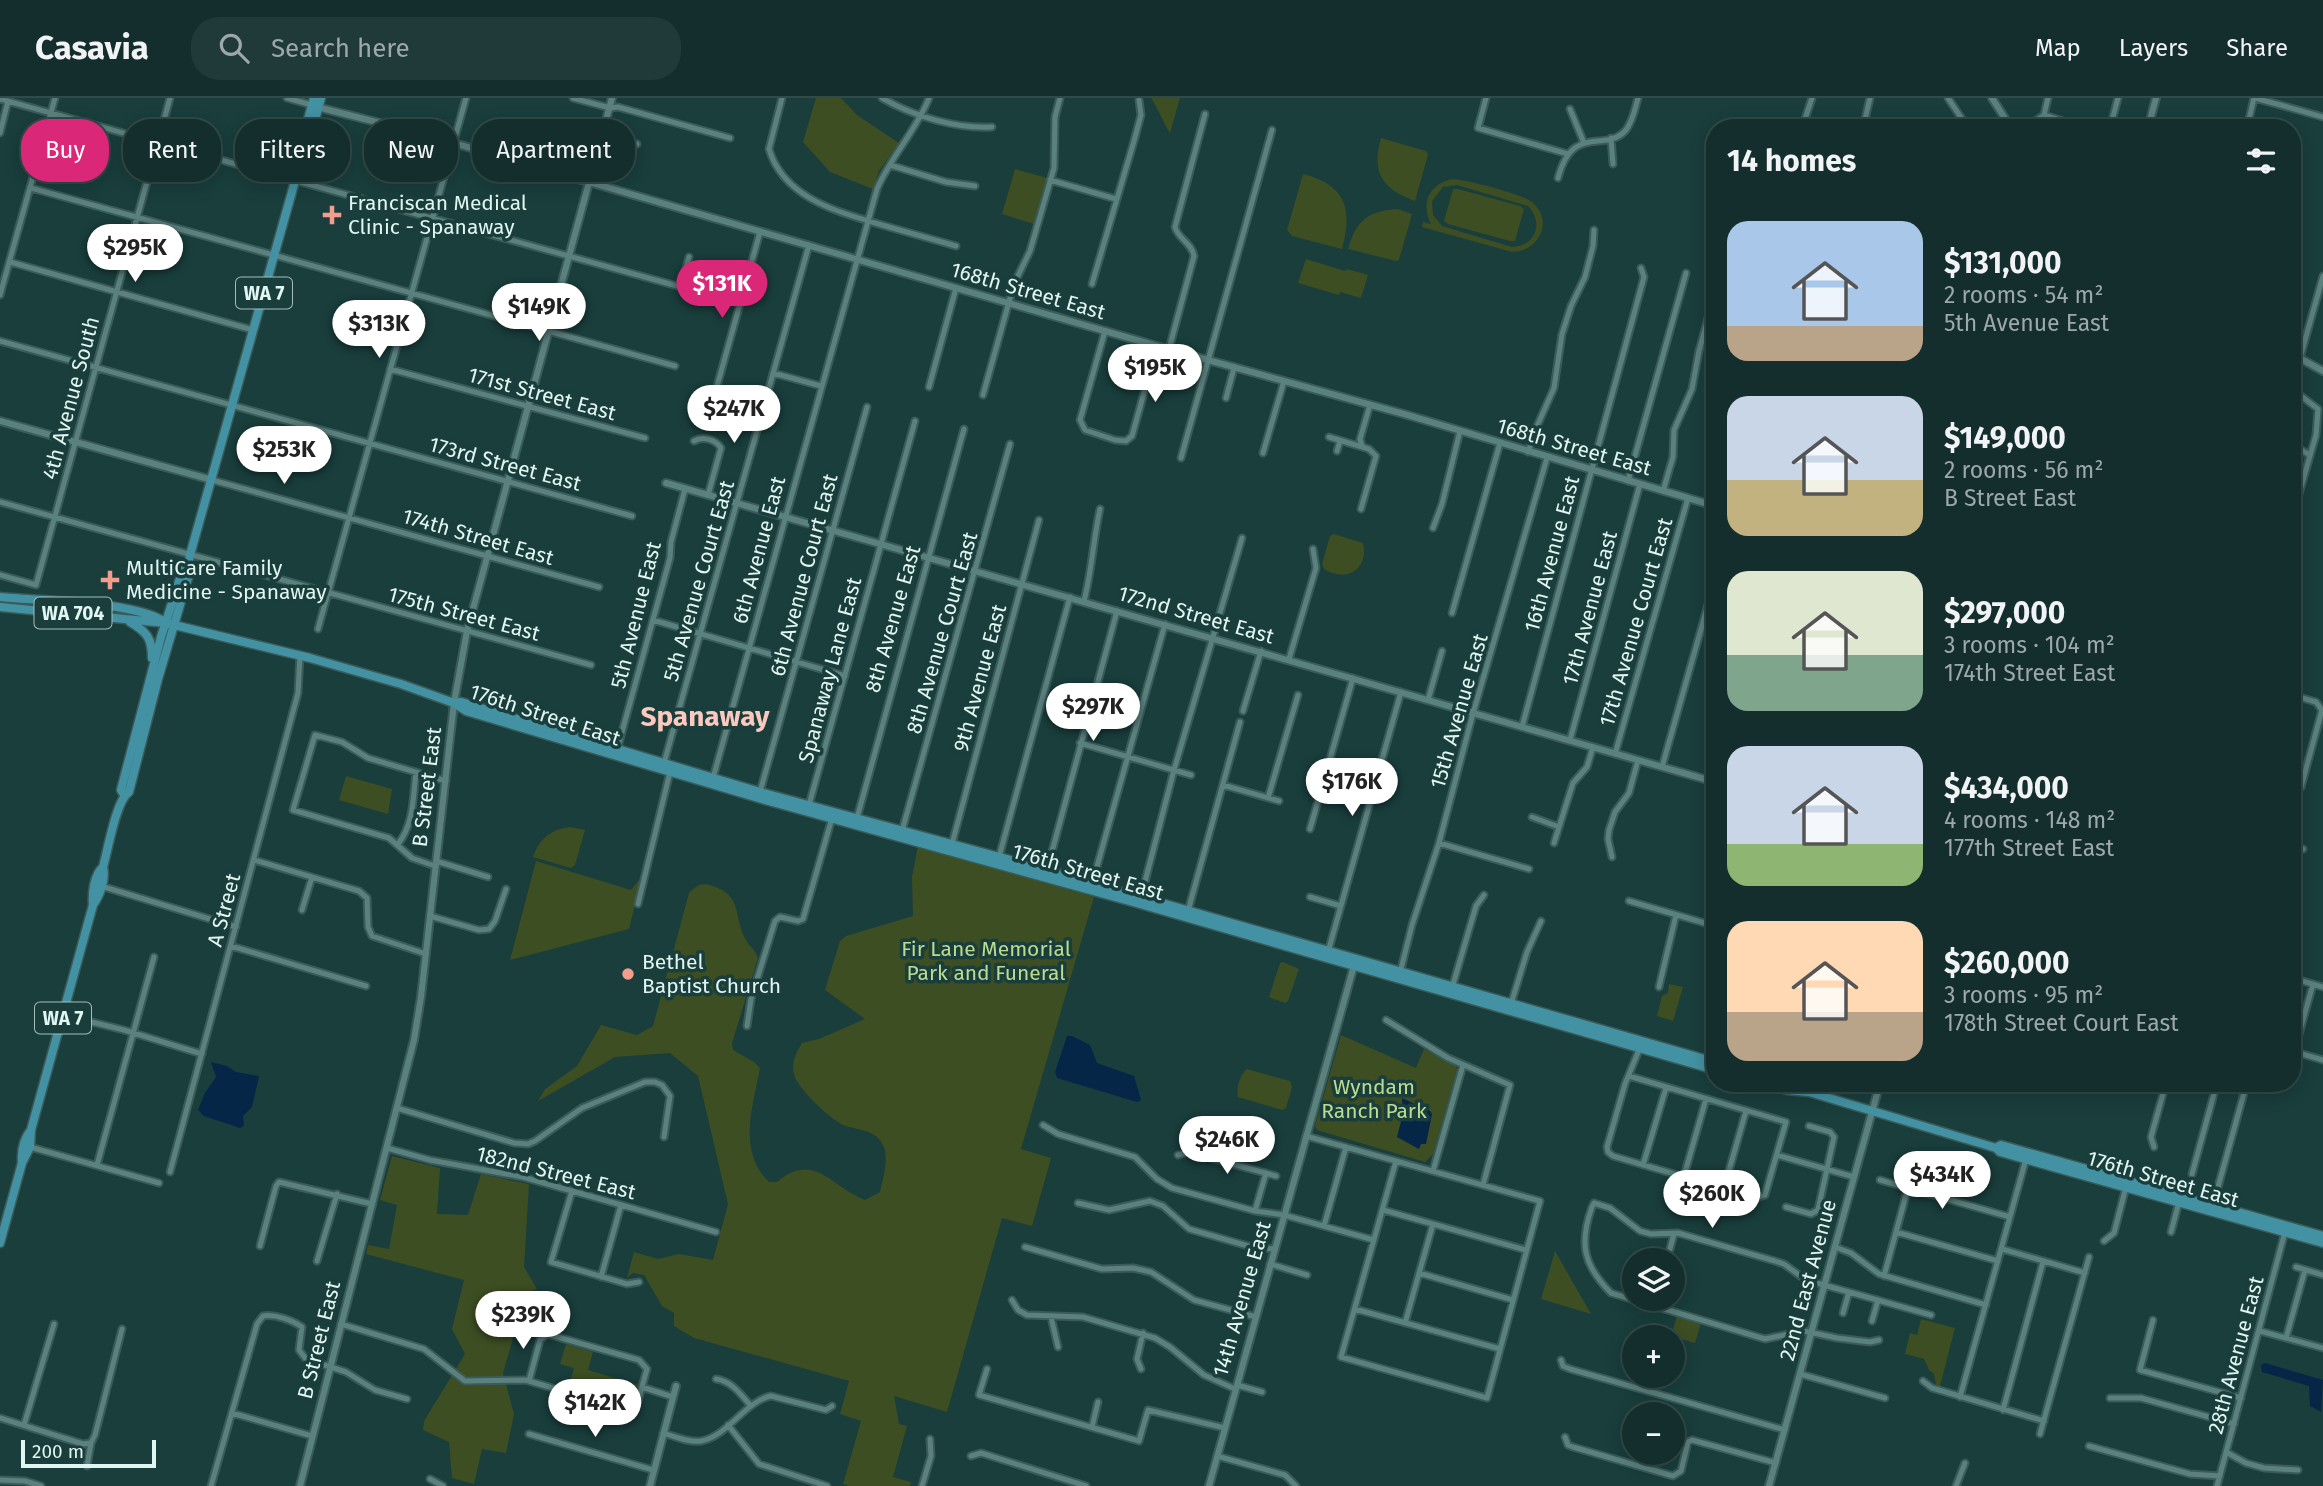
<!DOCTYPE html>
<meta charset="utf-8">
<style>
body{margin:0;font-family:"Fira Sans",sans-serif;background:#203a39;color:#f1f3f6;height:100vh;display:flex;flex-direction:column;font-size:26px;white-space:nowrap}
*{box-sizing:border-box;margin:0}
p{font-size:23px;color:#9da8aa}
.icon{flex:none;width:38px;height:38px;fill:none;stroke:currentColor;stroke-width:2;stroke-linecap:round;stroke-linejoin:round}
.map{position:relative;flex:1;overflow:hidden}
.drawer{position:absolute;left:1706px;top:21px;width:595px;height:973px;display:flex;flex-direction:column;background:#132e2d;border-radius:28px;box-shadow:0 4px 18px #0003,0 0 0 2px #324a49}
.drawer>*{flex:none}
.hud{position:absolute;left:21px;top:21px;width:665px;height:63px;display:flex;gap:14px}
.buttons{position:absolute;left:1622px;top:1150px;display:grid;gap:14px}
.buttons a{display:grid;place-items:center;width:63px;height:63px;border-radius:50%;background:#132e2d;box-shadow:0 4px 18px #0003,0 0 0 2px #324a49;font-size:35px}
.scale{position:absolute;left:21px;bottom:18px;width:135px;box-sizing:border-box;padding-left:7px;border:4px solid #e1f5f3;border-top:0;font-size:19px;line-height:24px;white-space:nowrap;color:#e1f5f3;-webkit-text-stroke:5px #193e3c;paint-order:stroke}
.price{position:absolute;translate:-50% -60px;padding:0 16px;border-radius:24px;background:#fff;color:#222;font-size:23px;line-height:46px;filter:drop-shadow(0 2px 4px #0008)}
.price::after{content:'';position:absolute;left:50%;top:42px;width:21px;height:16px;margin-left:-10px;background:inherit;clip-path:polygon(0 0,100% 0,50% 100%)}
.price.on{background:#db2777;color:#fff}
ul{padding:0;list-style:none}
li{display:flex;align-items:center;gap:21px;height:175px;padding:0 21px}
li span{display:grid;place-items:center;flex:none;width:196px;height:140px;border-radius:21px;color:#555}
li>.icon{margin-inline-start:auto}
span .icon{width:84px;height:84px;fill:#fffc;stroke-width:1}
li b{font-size:30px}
h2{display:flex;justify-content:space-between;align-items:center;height:84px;padding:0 21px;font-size:30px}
.pill{padding:0 24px;border-radius:28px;background:#132e2d;box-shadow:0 4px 18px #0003,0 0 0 2px #324a49;font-size:24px;line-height:63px}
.pill.on{background:#db2777;color:#fff}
header{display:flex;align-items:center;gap:42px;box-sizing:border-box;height:98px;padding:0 35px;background:#132e2d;border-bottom:2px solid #324a49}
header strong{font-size:33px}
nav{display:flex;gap:38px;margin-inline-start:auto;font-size:24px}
.search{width:490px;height:63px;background:#203a39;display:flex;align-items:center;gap:18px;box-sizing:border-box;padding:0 24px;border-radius:28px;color:#9da8aa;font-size:26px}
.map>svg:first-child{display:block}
.green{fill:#3d4e23;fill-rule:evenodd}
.water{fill:#062648}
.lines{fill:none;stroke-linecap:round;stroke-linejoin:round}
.minor-casing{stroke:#3a5b59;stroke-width:9}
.tertiary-casing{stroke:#3a5b59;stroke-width:10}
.primary-casing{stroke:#3a5b59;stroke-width:11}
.minor{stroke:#5b817e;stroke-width:5}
.tertiary{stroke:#5b817e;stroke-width:6}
.primary{stroke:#4392a3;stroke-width:8}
.poi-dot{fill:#f49d8c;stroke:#193e3c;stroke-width:2.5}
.labels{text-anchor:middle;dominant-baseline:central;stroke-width:7;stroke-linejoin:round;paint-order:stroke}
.shield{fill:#193e3c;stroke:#a5bebc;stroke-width:2}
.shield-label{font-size:19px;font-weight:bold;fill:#e1f5f3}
.poi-label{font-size:21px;fill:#e1f5f3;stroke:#193e3c;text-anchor:start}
.street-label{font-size:21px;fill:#e1f5f3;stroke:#193e3c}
.park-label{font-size:21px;fill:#bcda90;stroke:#193e3c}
.district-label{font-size:28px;font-weight:bold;fill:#fcc9bf;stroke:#193e3c}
</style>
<header>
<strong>Casavia</strong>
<div class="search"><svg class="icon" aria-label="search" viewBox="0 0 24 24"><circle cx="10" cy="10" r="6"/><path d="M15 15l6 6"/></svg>Search here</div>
<nav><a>Map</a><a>Layers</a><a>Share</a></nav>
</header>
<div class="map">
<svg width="2323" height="1388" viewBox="0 0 2323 1388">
<rect width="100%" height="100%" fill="#193e3c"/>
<path class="green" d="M816,0H841L857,17L899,45L879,73L873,91L830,74L803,44Z
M1151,0H1180L1170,35C1162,23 1159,11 1151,0Z
M1381,40L1426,53L1428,57L1415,103C1382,91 1371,75 1381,40Z
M1015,71L1047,80L1034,126L1002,116Z
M1303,76C1346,87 1353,111 1342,151L1292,138L1287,132Z
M1453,81C1467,82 1522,96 1532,104C1555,123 1538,154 1512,154L1422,129L1423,124L1431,126C1420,105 1430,85 1453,81ZM1457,87L1528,108C1544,124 1536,148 1512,149L1442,128L1433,117L1432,103L1443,89Z
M1453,91H1458L1520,108L1524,111L1515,143H1510L1448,126L1444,123Z
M1397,111L1412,116L1399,162L1396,163L1348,151C1356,123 1367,113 1397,111Z
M1306,161L1345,173L1347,171L1368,177L1361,200L1340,194L1339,197L1298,185Z
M1334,436L1363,445C1369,472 1346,485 1324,471L1322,466L1330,438Z
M346,678L392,691L388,716L339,702Z
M570,729L585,732L575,767L571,770L533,759C539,741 551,731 570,729Z
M918,748L1094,799L1021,1051L1051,1060L1032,1128L1002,1120L947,1314L894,1298L899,1326L907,1328L893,1379L911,1384L910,1388H849L843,1386L861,1323L840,1316L849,1283L694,1240L674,1228V1215L662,1208L644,1177L633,1175L627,1180L634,1154L658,1161L679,1156L713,1162L728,1106L698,978L670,955L615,959L538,1003L545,991L577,968L601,927L637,937L653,928L689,795C697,787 702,784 713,788C744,798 733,821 746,842C750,850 754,849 758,860L732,945L733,952L754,964L760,970C753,1008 737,1053 769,1084H777C814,1053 830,1088 865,1102L880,1094C883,1080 890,1058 882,1045C874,1031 856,1032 843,1027C830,1021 796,989 794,976C791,964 796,955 802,945L819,941L865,921L825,892L840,843L846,838L913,818L912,779Z
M536,763L631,792L638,783L641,784L629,831L510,862Z
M1283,864L1299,871L1288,903L1285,905L1269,899L1280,865Z
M1669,886L1683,889L1673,923L1657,918L1662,898L1668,895Z
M1341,937L1416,970L1424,951L1456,968L1457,972L1433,1056L1425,1064L1317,1032L1315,1028Z
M1247,971L1290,983L1292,989L1286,1010L1282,1012L1238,999C1236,991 1240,976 1247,971Z
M392,1058L440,1070L437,1116L468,1117L481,1076L529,1086L524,1169L537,1191L526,1195L503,1275L514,1316L506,1355L482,1351L474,1386L452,1380L449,1344L423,1332L424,1323L465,1256L452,1231L464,1182L366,1156L368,1147L389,1151L397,1107L380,1102Z
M1555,1153L1591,1216L1541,1201Z
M1677,1218L1701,1225L1695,1245L1671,1238Z
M1921,1221L1955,1230L1940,1288L1936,1287L1934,1276L1929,1272L1924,1261L1905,1256L1910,1235L1917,1237Z
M566,1246L593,1254L588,1272L638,1287L633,1306L628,1308L568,1291L574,1270L560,1266Z"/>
<path class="water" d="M1067,938H1072L1090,947L1097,965L1134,978L1141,1002L1137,1004L1057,980L1055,974Z
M211,964L227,968L236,974L259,978L252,1009L243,1018L244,1028L240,1030L204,1018L198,1012L205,995L216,979Z
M1402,1000L1430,1013L1432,1016L1426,1046H1421L1419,1051L1397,1039L1403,1016Z
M2265,1265L2323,1282L2321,1314L2310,1308L2309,1288L2262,1274L2261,1267Z"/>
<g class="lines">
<g class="minor-casing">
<path id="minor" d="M287,0L312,7
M573,0L610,10L618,9L730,40
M782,0L769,51C784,101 839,114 882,127C907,134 931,141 956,148
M882,0C913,18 956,31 992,29
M1486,0L1478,30L1568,56
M1948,0L1968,30
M2255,0L2323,19
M0,1L681,189L689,159
M1570,11L1584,45
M2044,17L2085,30
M1802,30L1812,0
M1863,30L1870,0
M2025,30L2044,17L2048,0
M2110,30L2118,0
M2247,30L2254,0
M0,35L8,3
M1611,40L1613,66
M599,48L616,52L637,46
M890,67L946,84L975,88
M1558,80C1573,24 1605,56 1626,32C1633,23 1635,11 1638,0
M1050,82L1116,101
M31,90L675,268
M10,164L253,232
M1092,186L1134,43L1141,17L1139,2
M0,197L55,0
M1105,233L1080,322L1085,332L1115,342L1126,343L1132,338L1157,248
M0,243L632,418
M1169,251L1194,158C1192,145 1178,141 1175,129L1205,16
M2300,260L2323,178
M390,271L645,340
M773,275L821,288
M929,289L956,190
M2292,291L2318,311L2316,337L2292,420
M983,297L1014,186L1030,153L1054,70L1055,19L1060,0
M1226,300L1234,270
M709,317L760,134
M1329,339L1369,351L1376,358L1361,411
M694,343C703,338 715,341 721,350L708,397
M2292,347L2310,357
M1362,348L1360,341L1370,307
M1337,353L1340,343
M1528,354L1538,326L1554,290L1562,236L1571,208L1585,179L1593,148L1594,132
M1263,355L1284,283
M1181,360L1272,32
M212,382L599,489
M1628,383L1686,175
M1663,393L1673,359L1674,332L1692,291L1699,253L1715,195
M0,404L591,567
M1433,430L1442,406L1460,333
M0,477L36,487L170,0
M1084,503C1092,472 1093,443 1100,411
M1452,515L1500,345
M653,522L845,578
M318,531L466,0
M1289,561L1316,470L1313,451
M2292,597L2316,604L2322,612L2301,689L2297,694H2292
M1428,602L1442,553
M1243,613L1261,553
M1522,629L1644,179L1641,170
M1570,642L1640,386
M1080,645L1191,677
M617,652L670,460L671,444L685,391
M1615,656L1688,400
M664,665L809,147
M1662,669L1715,482
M713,680L877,91C891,58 916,33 929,0
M1709,682L1715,662
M1223,687L1279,703
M760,694L867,309
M1268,700L1298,597
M809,707L915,323
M1532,719L1559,729
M857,720L964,331
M1310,731L1353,580
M902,733L1010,346
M1439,745L1529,771
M1554,745L1573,685L1587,669L1593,649
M398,746C414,726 413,699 416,674
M952,746L1039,422
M2292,748L2303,751
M999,759L1070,499
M1612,759L1608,741L1609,732L1615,714L1629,695L1638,662
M254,762L359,793L367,800L368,829L372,838L426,856
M436,763L488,779
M435,768L412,760L389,740L293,712L315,637L342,644L368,660L446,683
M1047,772L1117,513
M1096,772L1165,526
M101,788L236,829
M1141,799L1174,672L1242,440
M1310,799L1341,808
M1629,803L1715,828
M638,806L670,674
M302,812L312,779
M1188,813L1240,624
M430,818L479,832L489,831L495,823L506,791
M231,848L366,888
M1328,854L1401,594
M1400,875L1412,827L1439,745L1472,619L1547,360
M2292,880L2323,889
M1659,889L1676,817
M1452,890L1476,808L1484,797
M1511,906L1527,854L1541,823
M63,917L124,932L202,956
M1386,922L1448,960L1510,987L1483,1087
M747,928L751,901L775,823L780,819L798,823L803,821L832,720
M2292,953L2323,962
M2294,954L2313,886
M1629,978L1786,1024L1765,1097L1756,1100L1613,1058L1608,1054L1607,1049L1625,986L1639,952
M397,1010L514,1045L528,1046L535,1043L582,1010L645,984H655L662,987L670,998L664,1039
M1043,1027L1058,1036L1135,1059L1157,1081L1172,1090L1255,1113L1284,1117L1374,1142
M1306,1038L1540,1103L1487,1300L1341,1259L1396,1063
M30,1049L159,1085
M2154,1049L2151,1039L2166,985
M387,1050L430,1062L523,1079L716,1134
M1178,1057L1189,1054L1276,1078
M1777,1057L1854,1079
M97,1067L154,859
M1643,1067L1666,990
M1433,1073L1463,967
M170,1074L298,595L300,557
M2192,1076L2217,985
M1684,1078L1706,1001
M1880,1082L2010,1119
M1724,1090L1746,1013
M572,1093L551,1164L627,1186L639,1184
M1943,1100L1950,1075
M1078,1105L1109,1112L1150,1103L1163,1108L1189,1131L1255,1150L1275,1151
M2213,1107L2244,995
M1786,1109L1811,1116L1818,1112L1834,1039L1830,1034L1809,1028
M1383,1112L1526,1152
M1255,1113L1266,1075
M1324,1128L1346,1049
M1896,1134L1998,1163
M2171,1134L2179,1104
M2104,1143L2114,1135L2126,1089
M260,1148L276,1088L279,1084L372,1106
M1025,1149L1102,1171L1133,1170L1151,1174L1194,1202L1256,1219
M1835,1149L1851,1155L1879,1176L1986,1207
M2002,1151L2085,1175
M1667,1162L1674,1136
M317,1163L337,1096
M1270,1166L1307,1177
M2296,1169L2323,1177
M1419,1175L1513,1202
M1884,1178L1908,1090
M601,1179L621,1107
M1012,1202L1018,1212L1027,1217L1083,1219L1155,1240L1170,1249L1204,1277L1235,1291
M1355,1211L1500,1251
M1843,1215L1849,1194
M1051,1219L1058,1249
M2153,1222L2140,1272L2241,1300
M1872,1223L1878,1202
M1405,1225L1433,1126
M341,1226L424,1251L465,1283L525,1282L529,1283L630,1313L636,1310L647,1271L639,1262L547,1236L540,1242L529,1283
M2260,1233L2323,1250
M2286,1240L2305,1172
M1879,1242L1870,1244L1837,1240L1804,1233L1765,1241L1611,1195C1583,1167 1579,1145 1592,1109L1594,1105L1610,1110L1640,1133L1651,1136L1678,1135L1775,1163L1784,1166L1806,1182L1931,1217
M1561,1262L1563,1268L1570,1271L1785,1332
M987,1271L979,1297L1139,1343L1148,1312L1225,1330
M1141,1271L1137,1261L1143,1235
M1800,1276L1885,1300
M716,1281C732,1283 741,1297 751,1308
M1923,1283L1932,1290L2044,1323
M1237,1287L1262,1294
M642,1289L673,1299
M1960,1299L2026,1061
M2110,1300H2141L2234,1326
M2003,1312L2043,1164
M232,1315L312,1338
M0,1320L83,1346L91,1345
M24,1327L54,1226
M728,1327L759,1366L827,1388
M1092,1329L1098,1304
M663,1335C674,1338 689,1345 701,1343C727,1339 745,1303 771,1298L826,1312L832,1308
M529,1336L653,1372
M2040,1336L2089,1159
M1565,1339L1568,1347L1573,1349L1673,1378L1681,1373L1688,1344L1692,1342L1776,1365
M2089,1348L2190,1376L2220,1378
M2226,1354L2246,1365L2264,1370L2298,1372
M971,1358L981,1355L1086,1388
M1217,1358L1285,1377L1296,1388
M87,1368L91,1345L95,1337L122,1231
M430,1381L443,1388
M0,1382L25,1383L41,1388
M211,1388L257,1226L263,1218C275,1216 292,1222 302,1229L299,1252L306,1261L346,1274L375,1292L407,1301
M922,1388L931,1358L930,1341
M1956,1388L1965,1365
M2217,1388L2285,1134"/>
</g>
<g class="tertiary-casing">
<path id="tertiary" d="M1992,0L2011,30
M317,9L412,33L1157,248L1404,316L1715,408
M2148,30L2156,0
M2292,256L2323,273
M0,323L212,382
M666,385L1715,684
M300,1388L414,942L421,899L454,605L467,533L612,0
M650,1388L676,1288
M1209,1388L1355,864
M1769,1388L1880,985"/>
</g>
<g class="primary-casing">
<path id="primary" d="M295,83L293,74L314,0
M0,499C39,503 137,503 166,525
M0,509L166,525L310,560L401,586L454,605L461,604L760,694L1047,772L1715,964
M130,524C147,534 152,540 152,560
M454,605L466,613L765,702L1133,804L1715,972
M124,697L121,692L161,539L183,471L188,468
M93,807C92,795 94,777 103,769
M1763,985L1787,992L1809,994L1996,1050L2000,1054L2323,1145
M1792,985L1801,988L1809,994
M1996,1050L2001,1047L2323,1138
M22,1065C21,1052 23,1042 31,1032
M0,1145L22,1065L30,1049L31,1032L93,807C100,797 106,781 103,769C108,752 116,702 129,694L158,581L190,473L188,468L190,457L295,83L300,76L321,0"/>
</g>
<use href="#minor" class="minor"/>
<use href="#tertiary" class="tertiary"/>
<use href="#primary" class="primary"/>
</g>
<g class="poi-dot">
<path d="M328.5 106.5h7v7h7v7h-7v7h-7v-7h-7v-7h7z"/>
<path d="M106.5 471.5h7v7h7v7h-7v7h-7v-7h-7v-7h7z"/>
<circle cx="628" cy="876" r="7"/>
</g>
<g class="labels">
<g class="shield">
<rect x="236" y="179.5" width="56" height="31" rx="5"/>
<rect x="34.5" y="499.5" width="77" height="31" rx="5"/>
<rect x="35" y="904.5" width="56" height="31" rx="5"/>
</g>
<g class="shield-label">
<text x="264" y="195">WA 7</text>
<text x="73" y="515">WA 704</text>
<text x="63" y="920">WA 7</text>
</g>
<g class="poi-label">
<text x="348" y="105">Franciscan Medical<tspan x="348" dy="24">Clinic - Spanaway</tspan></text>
<text x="126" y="470">MultiCare Family<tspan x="126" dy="24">Medicine - Spanaway</tspan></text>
<text x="642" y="864">Bethel<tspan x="642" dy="24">Baptist Church</tspan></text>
</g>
<g class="street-label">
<text transform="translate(1028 193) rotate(16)">168th Street East</text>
<text transform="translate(542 296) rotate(15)">171st Street East</text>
<text transform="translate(71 300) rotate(-75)">4th Avenue South</text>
<text transform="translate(1574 349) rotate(16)">168th Street East</text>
<text transform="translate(505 366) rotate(15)">173rd Street East</text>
<text transform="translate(478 439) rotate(16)">174th Street East</text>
<text transform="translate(759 452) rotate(-75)">6th Avenue East</text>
<text transform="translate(1552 456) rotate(-75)">16th Avenue East</text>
<text transform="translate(804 477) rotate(-75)">6th Avenue Court East</text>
<text transform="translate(699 483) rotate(-74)">5th Avenue Court East</text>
<text transform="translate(1590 510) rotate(-75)">17th Avenue East</text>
<text transform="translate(464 516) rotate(15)">175th Street East</text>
<text transform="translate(636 517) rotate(-76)">5th Avenue East</text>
<text transform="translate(1196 517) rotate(16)">172nd Street East</text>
<text transform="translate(893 521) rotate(-74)">8th Avenue East</text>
<text transform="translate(1636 524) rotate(-74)">17th Avenue Court East</text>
<text transform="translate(942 535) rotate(-74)">8th Avenue Court East</text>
<text transform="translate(830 572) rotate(-75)">Spanaway Lane East</text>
<text transform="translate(980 580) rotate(-75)">9th Avenue East</text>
<text transform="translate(1459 613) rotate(-74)">15th Avenue East</text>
<text transform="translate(545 617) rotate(18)">176th Street East</text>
<text transform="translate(427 689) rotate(-83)">B Street East</text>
<text transform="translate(1088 774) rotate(16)">176th Street East</text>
<text transform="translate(224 812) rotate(-75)">A Street</text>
<text transform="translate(556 1075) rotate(14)">182nd Street East</text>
<text transform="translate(2163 1081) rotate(16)">176th Street East</text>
<text transform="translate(1808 1182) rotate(-75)">22nd East Avenue</text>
<text transform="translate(1242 1201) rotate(-74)">14th Avenue East</text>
<text transform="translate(319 1242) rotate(-76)">B Street East</text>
<text transform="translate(2236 1257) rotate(-75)">28th Avenue East</text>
</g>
<g class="park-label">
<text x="986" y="851">Fir Lane Memorial<tspan x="986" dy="24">Park and Funeral</tspan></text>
<text x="1374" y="989">Wyndam<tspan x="1374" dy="24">Ranch Park</tspan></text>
</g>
<g class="district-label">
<text x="705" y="618">Spanaway</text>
</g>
</g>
</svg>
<div class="buttons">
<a><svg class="icon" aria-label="layers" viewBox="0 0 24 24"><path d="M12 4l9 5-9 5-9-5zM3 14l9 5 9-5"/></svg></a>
<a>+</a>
<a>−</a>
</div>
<div class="scale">200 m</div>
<b class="price" style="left:135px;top:186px">$295K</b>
<b class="price on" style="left:722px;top:222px">$131K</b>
<b class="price" style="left:539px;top:245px">$149K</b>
<b class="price" style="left:379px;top:262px">$313K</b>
<b class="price" style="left:1155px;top:306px">$195K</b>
<b class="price" style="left:734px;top:347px">$247K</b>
<b class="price" style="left:284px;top:388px">$253K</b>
<b class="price" style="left:1093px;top:645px">$297K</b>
<b class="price" style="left:1352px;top:720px">$176K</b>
<b class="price" style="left:1227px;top:1078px">$246K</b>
<b class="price" style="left:1942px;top:1113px">$434K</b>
<b class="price" style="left:1712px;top:1132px">$260K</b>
<b class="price" style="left:523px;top:1253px">$239K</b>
<b class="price" style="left:595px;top:1341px">$142K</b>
<div class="hud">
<a class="pill on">Buy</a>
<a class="pill">Rent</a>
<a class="pill">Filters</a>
<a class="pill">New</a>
<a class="pill">Apartment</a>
</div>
<section class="drawer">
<h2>14 homes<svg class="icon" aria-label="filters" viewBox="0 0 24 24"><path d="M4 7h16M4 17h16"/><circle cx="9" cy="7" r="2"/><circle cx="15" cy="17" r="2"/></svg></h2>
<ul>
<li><span style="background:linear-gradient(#a9c7e8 75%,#b9a48a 0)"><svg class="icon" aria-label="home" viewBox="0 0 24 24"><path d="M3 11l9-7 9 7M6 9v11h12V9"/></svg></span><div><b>$131,000</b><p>2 rooms · 54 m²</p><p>5th Avenue East</p></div></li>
<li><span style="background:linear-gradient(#c9d6e8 60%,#c2b280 0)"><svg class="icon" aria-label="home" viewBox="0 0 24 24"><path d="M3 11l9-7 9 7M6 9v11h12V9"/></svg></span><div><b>$149,000</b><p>2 rooms · 56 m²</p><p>B Street East</p></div></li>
<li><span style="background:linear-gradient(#dfe7d0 60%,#7fa58c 0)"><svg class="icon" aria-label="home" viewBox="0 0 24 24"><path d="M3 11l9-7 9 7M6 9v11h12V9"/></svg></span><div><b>$297,000</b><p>3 rooms · 104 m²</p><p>174th Street East</p></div></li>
<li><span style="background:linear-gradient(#c9d6e8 70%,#8fb573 0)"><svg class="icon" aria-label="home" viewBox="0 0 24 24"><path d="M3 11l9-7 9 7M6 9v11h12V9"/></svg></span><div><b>$434,000</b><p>4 rooms · 148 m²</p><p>177th Street East</p></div></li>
<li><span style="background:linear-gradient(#ffd9b3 65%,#b9a48a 0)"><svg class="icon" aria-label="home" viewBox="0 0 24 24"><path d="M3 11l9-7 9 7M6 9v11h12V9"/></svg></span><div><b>$260,000</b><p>3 rooms · 95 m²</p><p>178th Street Court East</p></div></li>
</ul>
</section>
</div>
